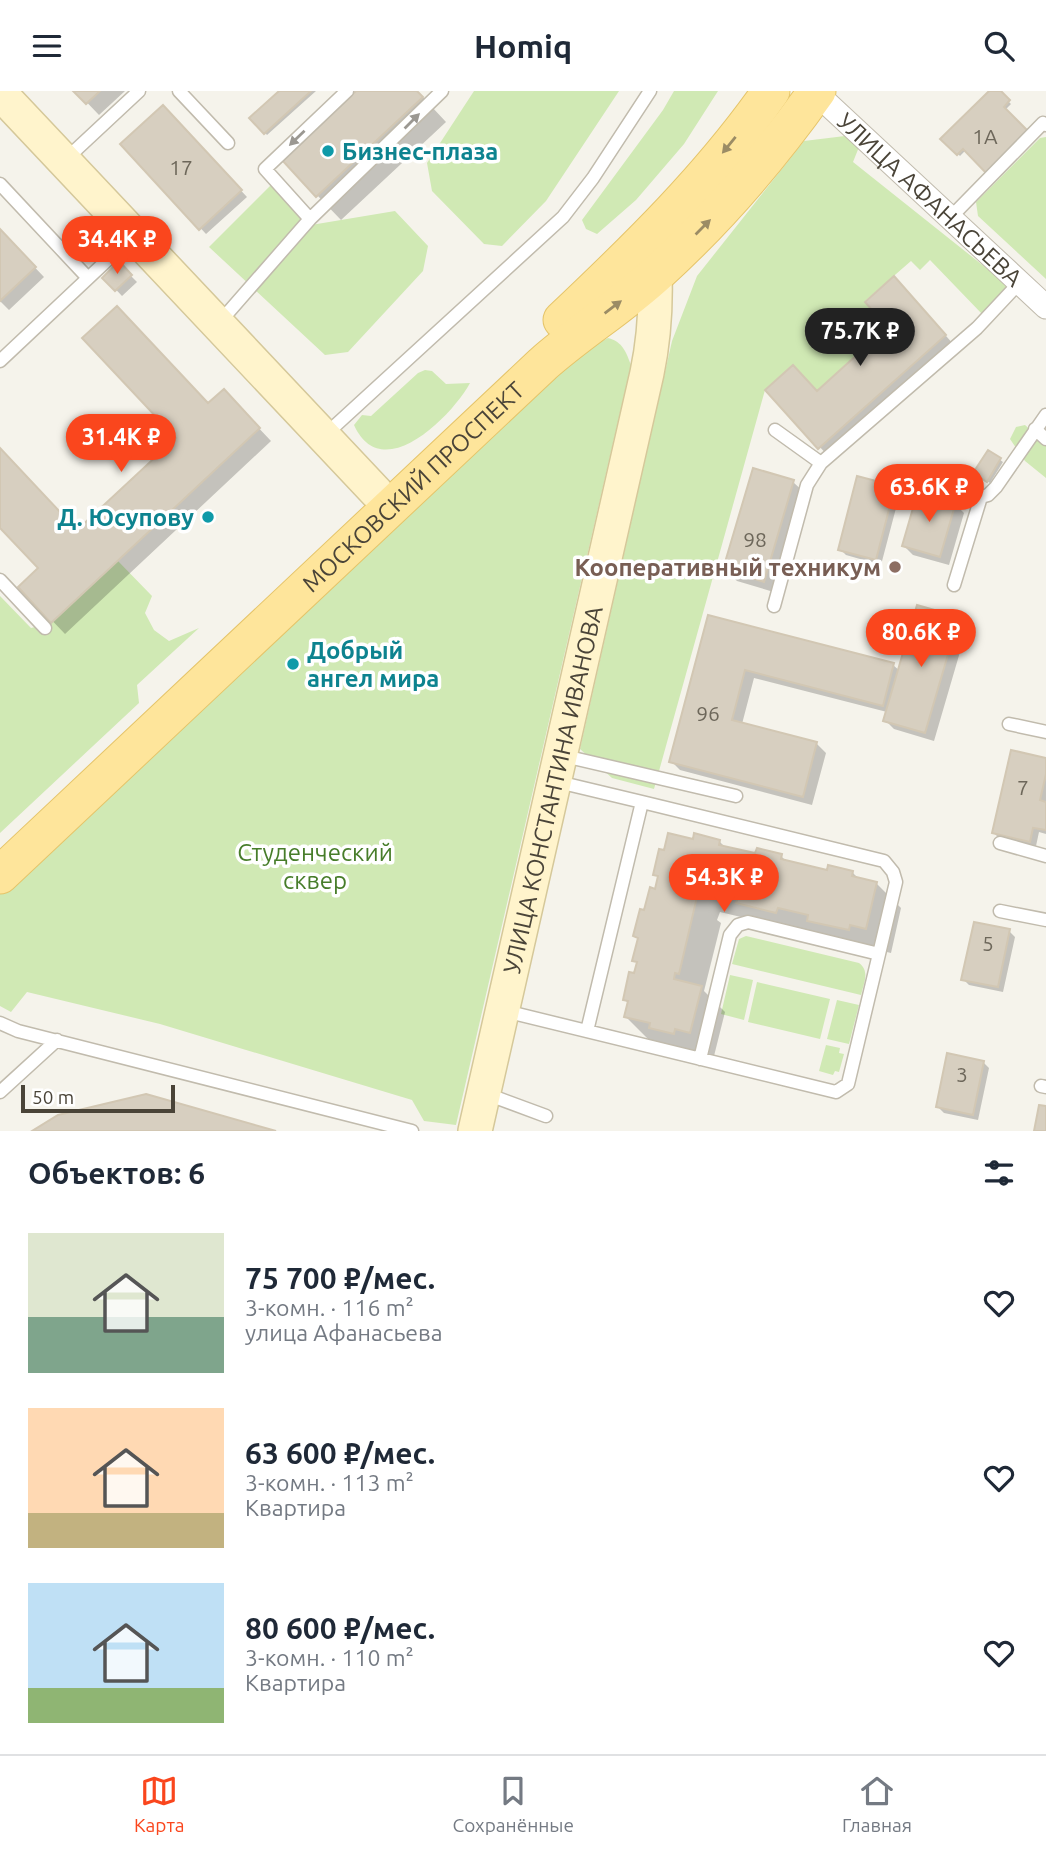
<!DOCTYPE html>
<html lang="ru">
<meta charset="utf-8">
<style>
body{margin:0;font-family:Ubuntu,sans-serif;background:#f2f2f3;color:#1f2937;height:100vh;display:flex;flex-direction:column;font-size:26px;white-space:nowrap}
*{box-sizing:border-box;margin:0}
p{font-size:23px;color:#747a83}
.icon{flex:none;width:38px;height:38px;fill:none;stroke:currentColor;stroke-width:2;stroke-linecap:round;stroke-linejoin:round}
.map{position:relative;height:1040px;overflow:hidden}
.details{display:flex;flex-direction:column;background:#fff;flex:1}
.details>*{flex:none}
.scale{position:absolute;left:21px;bottom:18px;width:154px;box-sizing:border-box;padding-left:7px;border:4px solid #4a4438;border-top:0;font-size:19px;line-height:24px;white-space:nowrap;color:#4a4438;-webkit-text-stroke:5px #fff;paint-order:stroke}
.price{position:absolute;translate:-50% -60px;padding:0 16px;border-radius:24px;background:#fa461d;color:#fff;font-size:23px;line-height:46px;filter:drop-shadow(0 2px 4px #0008)}
.price::after{content:'';position:absolute;left:50%;top:42px;width:21px;height:16px;margin-left:-10px;background:inherit;clip-path:polygon(0 0,100% 0,50% 100%)}
.price.active{background:#222;color:#fff}
ul{padding:0;list-style:none}
li{display:flex;align-items:center;gap:21px;height:175px;padding:0 28px}
li span{display:grid;place-items:center;flex:none;width:196px;height:140px;border-radius:0px;color:#555}
li>.icon{margin-inline-start:auto}
span .icon{width:84px;height:84px;fill:#fffc;stroke-width:1}
li b{font-size:30px}
h2{display:flex;justify-content:space-between;align-items:center;height:84px;padding:0 28px;font-size:30px}
header{display:flex;justify-content:space-between;align-items:center;height:91px;padding:0 28px;background:#fff;font-size:32px;font-weight:700}
.tab-bar{display:flex;justify-content:space-around;align-items:center;height:98px;border-top:2px solid #e0e1e3;background:#fff;font-size:19px;color:#747a83}
.tab-bar a{display:grid;justify-items:center;gap:4px}
.tab-bar .active{color:#fa461d}
.map>svg:first-child{display:block}
.green{fill:#d0e9b4}
.shadow{fill:#0003}
.building{fill:#d7cfc0;stroke:#d2c7b3;stroke-width:2}
.lines{fill:none;stroke-linecap:round;stroke-linejoin:round}
.lane-casing{stroke:#c1bbad;stroke-width:15}
.street-casing{stroke:#c1bbad;stroke-width:25}
.secondary-casing{stroke:#d5c89a;stroke-width:36}
.primary-casing{stroke:#e5c469;stroke-width:39}
.lane{stroke:#fff;stroke-width:12}
.street{stroke:#fff;stroke-width:23}
.secondary{stroke:#fff4cc;stroke-width:33}
.primary{stroke:#fee59b;stroke-width:37}
.oneway{fill:#9b9892}
.oneway2{fill:#9b8c65}
.culture-dot{fill:#0f9aa8;stroke:#fff;stroke-width:2.5}
.education-dot{fill:#8d6e63;stroke:#fff;stroke-width:2.5}
.labels{text-anchor:middle;dominant-baseline:central;stroke-width:7;stroke-linejoin:round;paint-order:stroke}
.number-label{font-size:21px;fill:#6d675a}
.culture-label{font-size:24px;font-weight:bold;fill:#0d838f;stroke:#fff;text-anchor:start}
.street-label{font-size:24px;fill:#4a4438;stroke:#fff}
.education-label{font-size:24px;font-weight:bold;fill:#785e54;stroke:#fff;text-anchor:end}
.park-label{font-size:24px;fill:#477d2a;stroke:#fff}
</style>
<header><svg class="icon" aria-label="menu" viewBox="0 0 24 24"><path d="M4 6h16M4 12h16M4 18h16"/></svg>Homiq<svg class="icon" aria-label="search" viewBox="0 0 24 24"><circle cx="10" cy="10" r="6"/><path d="M15 15l6 6"/></svg></header>
<div class="map">
<svg width="1046" height="1040" viewBox="0 0 1046 1040">
<rect width="100%" height="100%" fill="#f5f3eb"/>
<path class="green" d="M474,0H619L546,110L502,155L484,153L432,100L427,72Z
M674,0H718L684,53L636,109L597,143L586,138L582,129L663,19Z
M845,45L859,56L853,71L1010,196L983,224L930,169L920,179L911,170L865,210L888,237L817,300L793,274L765,299L654,698L612,687L580,658L672,250L697,185L804,50Z
M1046,46V188L978,125L976,111L1040,47Z
M271,94L311,134L395,120L428,155L423,180L348,261L325,264L209,156Z
M608,247C623,251 626,261 631,274L456,1034L424,1030L412,1009L160,933L27,901L11,921L0,915V799L584,259Z
M425,279L432,280L446,293L470,292C452,325 382,396 354,334L362,324L371,325L418,282Z
M1025,334L1046,353V387L1025,370L1010,348L1016,336Z
M117,469L152,505L145,522L154,539L169,550L199,537L137,594L139,612L0,742V505L31,537L51,532Z
M746,845L859,872C870,880 864,892 861,904L732,873L739,848Z
M730,884L753,889L744,929L721,923Z
M757,891L830,908L820,948L748,931Z
M837,909L859,914L849,953L827,948Z
M826,954L840,957L839,962L844,963L839,981L835,980L833,984L819,980Z"/>
<path class="shadow" d="M76,0H125L99,24Z
M282,0H316L267,44L252,27Z
M359,0H417L446,31L341,129L317,104Z
M991,0H998L1011,13L960,65L943,48Z
M163,16L247,106L206,143L123,53Z
M0,140L44,186L9,219L0,210Z
M119,173L137,191L122,205L105,187Z
M903,196L954,254L829,366L768,299L818,302L891,237Z
M236,313L271,350L65,543L20,496L40,477L0,434V359L77,441L178,347L208,314Z
M989,361L1003,371L990,392L978,385Z
M793,391L806,403L777,502L737,490L725,478Z
M894,396L900,402L881,474L846,464L840,458Z
M955,413L964,422L949,474L913,464L904,455Z
M709,526L893,574L900,580L958,528L967,537L934,650L894,638L885,629L887,621L754,587L742,633L816,652L826,662L812,714L680,679L671,670Z
M1046,668V743L1039,741L1036,755L1000,748L994,742Z
M694,750H719L726,757L757,764L781,765L788,772L828,781L853,782L860,789L877,793L901,817L891,862L720,821L717,829L721,832L704,900L725,921L714,965L650,950L626,926L629,913L625,909L638,873L634,869L639,849L635,845L656,800L659,788L655,783L665,761Z
M1009,840L1015,846L1003,901L969,894L963,888Z
M983,971L989,977L978,1029L944,1022L938,1016Z"/>
<path class="building" d="M73,0H100L86,13Z
M279,0H311L264,43L249,27Z
M356,0H417L423,6L316,106L282,69Z
M989,0H1001L1010,9L1004,16L1030,42L988,84L963,58L957,64L940,48Z
M163,14L242,99L199,139L120,53Z
M0,138L36,176L0,210Z
M119,170L132,184L115,200L102,187Z
M894,185L946,244L818,358L765,299L793,274L817,300L849,271L888,237L865,211Z
M117,215L208,312L224,298L260,337L51,532L18,496L38,477L0,437V357L77,439L176,347L82,247Z
M988,359L1001,367L987,391L973,382Z
M753,377L794,389L764,491L723,478Z
M857,385L895,395L876,469L838,459Z
M918,400L956,411L940,466L902,455Z
M917,514L959,526L925,642L883,630Z
M708,524L894,572L883,615L745,579L732,629L817,651L803,706L669,671Z
M1011,659L1046,667V683L1040,709L1046,711V739L1033,737L1030,751L992,742Z
M668,742L693,748L694,742L720,749L719,754L755,762L757,757L782,763L781,768L827,779L828,774L853,780L852,785L877,791L866,838L850,834L849,839L807,830L808,824L778,817L776,822L736,812L738,807L695,798L693,805L697,806L679,883L675,882L674,888L702,895L690,942L675,938L674,943L649,937L650,932L624,926L628,910L623,909L629,881L634,882L637,871L632,870L638,847L633,845L640,818L644,819L650,796L655,798L658,785L653,784L659,758L664,759Z
M974,831L1010,838L998,896L961,889Z
M947,962L984,970L973,1024L936,1016Z
M146,1003L276,1040H32L58,1024Z
M1039,1014L1046,1015V1040H1034Z"/>
<g class="lines">
<g class="lane-casing">
<path id="lane" d="M179,0L228,52
M65,69L139,0
M0,93L88,187
M950,127L1043,32L1046,34
M310,128L265,78L347,0
M219,232L310,128L442,0
M0,270L134,144
M1035,338L1046,348
M775,339L821,372
M325,344L563,126L593,87L650,0
M893,385L981,406L988,404L996,396L1046,324
M0,489L45,537
M954,494L981,406
M774,515L807,394L821,372L977,237L1020,191
M1009,633L1046,641
M560,664L736,705
M554,690L642,711L587,940
M642,711L884,770L893,781L896,791L879,863
M1000,752L1046,765
M1000,820L1046,829
M505,920L836,1001L848,993L879,863L748,831L738,834L730,844L700,968
M0,932L18,940L412,1040
M1041,995L1046,996
M0,1001L57,949
M484,1002L546,1025"/>
</g>
<g class="street-casing">
<g id="street">
<path id="s1" d="M816,2L1046,216"/>
</g>
</g>
<g class="secondary-casing">
<g id="secondary">
<path d="M0,2L377,402"/>
<path id="s2" d="M475,1040L647,282C654,249 656,218 655,184"/>
</g>
</g>
<g class="primary-casing">
<g id="primary">
<path d="M562,229C637,158 711,86 771,0"/>
<path id="s3" d="M0,784L543,273C579,241 620,216 655,184C716,129 770,66 817,0"/>
</g>
</g>
<use href="#lane" class="lane"/>
<use href="#street" class="street"/>
<use href="#secondary" class="secondary"/>
<use href="#primary" class="primary"/>
</g>
<defs><path id="oneway-solid" d="M-6-.8H1V-3.2L6.5 0L1 3.2V.8H-6Z" transform="scale(1.75)"/></defs>
<g class="oneway">
<use href="#oneway-solid" transform="translate(412 30) rotate(-45)"/>
<use href="#oneway-solid" transform="translate(297 47) rotate(136)"/>
</g>
<g class="oneway2">
<use href="#oneway-solid" transform="translate(729 54) rotate(129)"/>
<use href="#oneway-solid" transform="translate(703 136) rotate(-45)"/>
<use href="#oneway-solid" transform="translate(613 216) rotate(-37)"/>
</g>
<g class="culture-dot">
<circle cx="328" cy="60" r="7"/>
<circle cx="208" cy="426" r="7"/>
<circle cx="293" cy="573" r="7"/>
</g>
<circle class="education-dot" cx="895" cy="476" r="7"/>
<g class="labels">
<g class="number-label">
<text x="985" y="45">1А</text>
<text x="181" y="76">17</text>
<text x="755" y="448">98</text>
<text x="708" y="622">96</text>
<text x="1023" y="696">7</text>
<text x="988" y="852">5</text>
<text x="962" y="983">3</text>
</g>
<g class="culture-label">
<text x="342" y="60">Бизнес-плаза</text>
<text x="194" y="426" text-anchor="end">Д. Юсупову</text>
<text x="307" y="559">Добрый<tspan x="307" dy="28">ангел мира</tspan></text>
</g>
<g class="street-label">
<text stroke="none"><textPath href="#s1" startOffset="156">УЛИЦА АФАНАСЬЕВА</textPath></text>
<text stroke="none"><textPath href="#s3" startOffset="567">МОСКОВСКИЙ ПРОСПЕКТ</textPath></text>
<text stroke="none"><textPath href="#s2" startOffset="350">УЛИЦА КОНСТАНТИНА ИВАНОВА</textPath></text>
</g>
<g class="education-label">
<text x="881" y="476">Кооперативный техникум</text>
</g>
<g class="park-label">
<text x="315" y="761">Студенческий<tspan x="315" dy="28">сквер</tspan></text>
</g>
</g>
</svg>
<div class="scale">50 m</div>
<b class="price" style="left:117px;top:185px">34.4K ₽</b>
<b class="price active" style="left:860px;top:277px">75.7K ₽</b>
<b class="price" style="left:121px;top:383px">31.4K ₽</b>
<b class="price" style="left:929px;top:433px">63.6K ₽</b>
<b class="price" style="left:921px;top:578px">80.6K ₽</b>
<b class="price" style="left:724px;top:823px">54.3K ₽</b>
</div>
<section class="details">
<h2>Объектов: 6<svg class="icon" aria-label="filters" viewBox="0 0 24 24"><path d="M4 7h16M4 17h16"/><circle cx="9" cy="7" r="2"/><circle cx="15" cy="17" r="2"/></svg></h2>
<ul>
<li><span style="background:linear-gradient(#dfe7d0 60%,#7fa58c 0)"><svg class="icon" aria-label="home" viewBox="0 0 24 24"><path d="M3 11l9-7 9 7M6 9v11h12V9"/></svg></span><div><b>75 700 ₽/мес.</b><p>3-комн. · 116 m²</p><p>улица Афанасьева</p></div><svg class="icon" aria-label="heart" viewBox="0 0 24 24"><path d="M12 20l-8-8c-3-5 5-10 8-4 3-6 11-1 8 4z"/></svg></li>
<li><span style="background:linear-gradient(#ffd9b3 75%,#c2b280 0)"><svg class="icon" aria-label="home" viewBox="0 0 24 24"><path d="M3 11l9-7 9 7M6 9v11h12V9"/></svg></span><div><b>63 600 ₽/мес.</b><p>3-комн. · 113 m²</p><p>Квартира</p></div><svg class="icon" aria-label="heart" viewBox="0 0 24 24"><path d="M12 20l-8-8c-3-5 5-10 8-4 3-6 11-1 8 4z"/></svg></li>
<li><span style="background:linear-gradient(#bfe0f5 75%,#8fb573 0)"><svg class="icon" aria-label="home" viewBox="0 0 24 24"><path d="M3 11l9-7 9 7M6 9v11h12V9"/></svg></span><div><b>80 600 ₽/мес.</b><p>3-комн. · 110 m²</p><p>Квартира</p></div><svg class="icon" aria-label="heart" viewBox="0 0 24 24"><path d="M12 20l-8-8c-3-5 5-10 8-4 3-6 11-1 8 4z"/></svg></li>
</ul>
</section>
<nav class="tab-bar">
<a class="active"><svg class="icon" aria-label="map" viewBox="0 0 24 24"><path d="M3 6l6-2 6 2 6-2v14l-6 2-6-2-6 2zM9 4v14M15 6v14"/></svg>Карта</a>
<a><svg class="icon" aria-label="saved" viewBox="0 0 24 24"><path d="M7 4h10v16l-5-4-5 4z"/></svg>Сохранённые</a>
<a><svg class="icon" aria-label="home" viewBox="0 0 24 24"><path d="M3 11l9-7 9 7M6 9v11h12V9"/></svg>Главная</a>
</nav>
